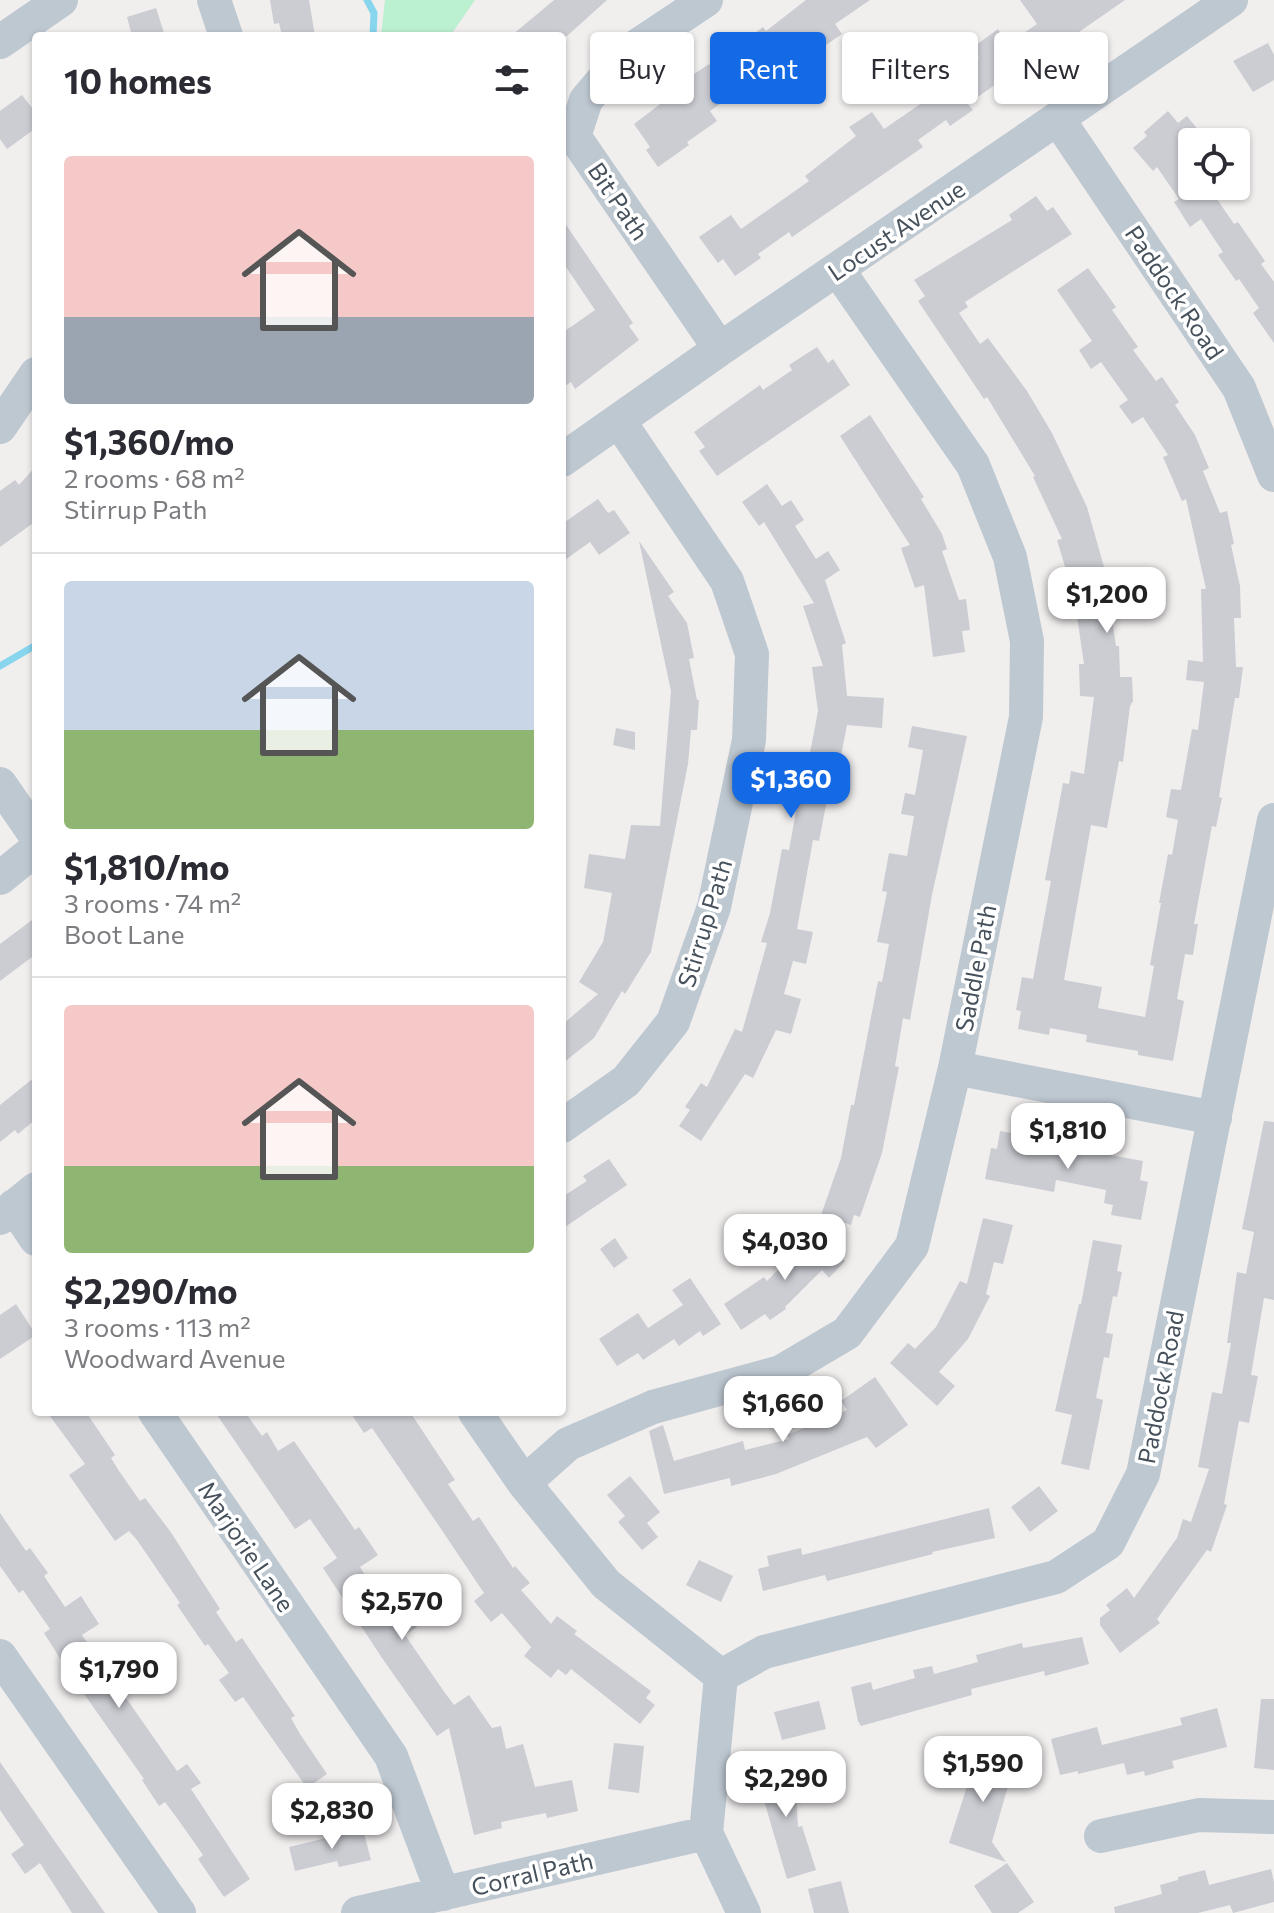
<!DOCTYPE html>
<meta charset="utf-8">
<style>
body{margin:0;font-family:Commissioner,sans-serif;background:#f7f7f7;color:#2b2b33;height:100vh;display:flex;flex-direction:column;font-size:30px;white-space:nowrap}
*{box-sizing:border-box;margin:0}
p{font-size:26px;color:#7c7c81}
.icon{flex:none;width:44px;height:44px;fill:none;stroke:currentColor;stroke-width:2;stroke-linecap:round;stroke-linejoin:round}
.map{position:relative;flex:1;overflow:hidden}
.details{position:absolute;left:32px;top:32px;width:534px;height:1384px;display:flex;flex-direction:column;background:#fff;border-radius:8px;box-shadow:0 2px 6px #0004}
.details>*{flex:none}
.hud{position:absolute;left:590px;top:32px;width:564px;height:72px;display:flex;gap:16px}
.fabs{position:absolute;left:1178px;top:128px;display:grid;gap:16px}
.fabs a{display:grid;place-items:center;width:72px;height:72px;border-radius:8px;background:#fff;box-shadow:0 2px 6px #0004;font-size:40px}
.price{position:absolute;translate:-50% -68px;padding:0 18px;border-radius:16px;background:#fff;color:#222;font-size:26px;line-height:52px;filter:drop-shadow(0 2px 4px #0008)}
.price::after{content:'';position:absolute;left:50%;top:48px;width:24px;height:18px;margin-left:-12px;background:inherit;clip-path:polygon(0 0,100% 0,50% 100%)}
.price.selected{background:#146ae5;color:#fff}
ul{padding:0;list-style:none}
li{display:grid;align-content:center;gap:16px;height:424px;padding:0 32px}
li+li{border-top:2px solid #e1e1e2}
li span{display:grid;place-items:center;height:248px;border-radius:8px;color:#555}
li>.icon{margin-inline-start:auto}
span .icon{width:144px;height:144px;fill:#fffc;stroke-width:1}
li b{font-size:34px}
h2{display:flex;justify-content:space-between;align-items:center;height:96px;padding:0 32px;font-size:34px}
.pill{padding:0 28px;border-radius:8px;background:#fff;box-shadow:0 2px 6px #0004;font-size:28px;line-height:72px}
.pill.selected{background:#146ae5;color:#fff}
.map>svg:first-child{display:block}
.green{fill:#bbf0d1}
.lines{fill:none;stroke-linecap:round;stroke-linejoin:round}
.stream{stroke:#87d6ee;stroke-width:7}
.building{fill:#cbcdd3}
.minor{stroke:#bec8d1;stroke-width:34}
.labels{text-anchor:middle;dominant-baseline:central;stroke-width:7;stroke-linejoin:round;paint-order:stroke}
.street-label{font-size:24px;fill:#46515c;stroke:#fff}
</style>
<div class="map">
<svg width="1274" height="1913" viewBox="0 0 1274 1913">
<rect width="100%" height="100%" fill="#f1eeee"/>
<path class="green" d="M385,0H475L450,36H381Z"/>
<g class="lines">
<path class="stream" d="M367,0L374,13L373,36
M0,666L36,645"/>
</g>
<path class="building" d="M270,0H309L315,36H282L279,23L274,24Z
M554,0H607L567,36H511Z
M806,0H870L835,24L842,34L826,45L819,34L710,111L717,121L687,142L689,145L658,167L646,150L650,147L634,124L693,79L691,76L709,64L711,68L746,44L744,41L763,27L766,31Z
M1020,0H1125L1079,32L1082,37L1058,54L1054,48L999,87L996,84L968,104L973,110L950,126L946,120L918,140L923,147L792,237L789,232L758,254L761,258L735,276L723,259L718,263L699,237L731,215L741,229L809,181L805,176L856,136L849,127L872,112L884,129L916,107L966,72L963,68L979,58L972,48L998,29L1008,44L1037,24Z
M156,8L165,36H132L127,17Z
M1268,43L1274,55V80L1253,92L1233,61Z
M22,95L36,113V128L7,149L0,139V111Z
M1168,111L1178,123L1187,116L1199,131L1192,137V186H1208L1234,224L1238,222L1265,261L1261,264L1274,282V343L1253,313L1259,308L1239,279L1236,281L1218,255L1223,252L1201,219L1190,227L1174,202L1179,199L1157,167L1153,171L1133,148L1147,136L1144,132Z
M1036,196L1047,211L1053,207L1072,234L965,302L968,307L959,313L980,344L988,338L1027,391L1052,433L1087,507L1104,567L1116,646H1119L1120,677H1132L1133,701L1130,706L1123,762L1119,761L1107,828L1091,825L1064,980L1102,987L1098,1008L1145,1017L1154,966L1150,965L1161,903H1159L1168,854L1172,855L1178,820L1166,817L1171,789L1181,790L1192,729L1198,730L1204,682L1186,680L1188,660L1203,662L1201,589H1206L1186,499L1182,501L1163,457L1168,455L1143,417L1132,424L1119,406L1128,400L1101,362L1091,369L1079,350L1092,341L1057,290L1088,268L1116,307L1112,310L1138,347L1133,350L1156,381L1162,377L1179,402L1175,405L1195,435L1209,468L1203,471L1220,513L1227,511L1234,544L1231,545L1240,586L1241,618H1234L1236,667H1243L1239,698H1235L1219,797L1222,798L1216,827L1212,826L1194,924H1198L1193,955L1185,954L1177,999L1184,1001L1173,1061L1138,1055V1051L1086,1042L1087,1035L1050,1028L1049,1035L1018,1029L1021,1011L1016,1010L1022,977L1033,979L1051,881L1045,880L1063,783L1069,784L1071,771L1084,774L1094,697L1080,696L1079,664H1084L1070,569L1066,570L1057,540L1062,539L1033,477L1035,476L987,397L984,399L918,301L925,296L914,280L1012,220L1009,215Z
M562,219L633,323L629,326L639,340L575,389L571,382L562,388V333L595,310L562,261Z
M817,347L828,363L833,359L850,385L717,476L699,451L705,447L694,432L760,385L763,390L792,370L789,365Z
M870,415L924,497L921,499L942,534L947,549L942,551L959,600L966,599L970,630L962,631L965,652L933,657L924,585L915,588L901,548L910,545L840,436Z
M36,466V521L0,547V491L15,480L19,485Z
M767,484L782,506L791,500L804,520L795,526L816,559L828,551L840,570L825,580L846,643L842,645L847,696L884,698L882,728L847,725L836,782L831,780L819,841L813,840L797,929L813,932L806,964L793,961L784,994L801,999L791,1034L776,1030L753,1078L745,1074L701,1141L679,1126L690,1110L685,1107L701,1083L707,1087L735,1029L742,1032L767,943L761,942L770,913L782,849L789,850L800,790H803L818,711L812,667L823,666L803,606L814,603L764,522L759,526L742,502Z
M598,499L608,513L614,510L630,533L599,555L590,542L562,562V524Z
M639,541L674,592L668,596L687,623L694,658L689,659L697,700H699L697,730H691L688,764L651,952L625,994L622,991L594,1038L562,1064V1025L598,994L579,982L603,942L612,893L584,888L589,854L625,859L631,825L660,826L671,691Z
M912,726L967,736L932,895L910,1020L903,1018L895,1066L899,1067L882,1153L860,1217L854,1215L851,1225L821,1215L841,1158L851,1105H854L878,981L882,982L889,944L877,942L887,892L882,891L889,853L907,856L914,816L901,814L905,793L915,795L923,750L908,747Z
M616,728L635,732V750L613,745Z
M36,917V954L0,981V944Z
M36,1076V1119L18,1134L15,1130L0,1142V1105Z
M1264,1121L1274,1122V1300L1264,1298L1251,1375L1258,1376L1249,1423L1239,1421L1224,1504L1227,1505L1211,1552L1207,1550L1157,1619L1160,1623L1120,1653L1100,1625V1618L1110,1610L1106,1605L1127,1588L1134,1598L1177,1538L1183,1519L1191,1522L1209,1469L1198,1467L1212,1392L1222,1394L1231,1343H1227L1237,1272L1246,1274L1254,1232L1242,1229Z
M1000,1131L1077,1145V1149L1143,1161L1140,1180L1148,1182L1141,1220L1111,1215L1113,1205L1104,1203L1106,1190L1056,1180L1054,1192L985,1179L991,1148L997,1149Z
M609,1159L627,1185L562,1229V1197L587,1181L583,1176Z
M983,1218L1013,1225L1003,1264L994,1262L986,1294L990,1296L968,1339L939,1372L955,1386L937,1406L890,1363L908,1343L915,1349L936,1327L960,1281L967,1284Z
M815,1231L845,1261L829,1278L822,1270L785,1307L786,1309L770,1320L765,1314L741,1330L724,1304L764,1277L767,1281Z
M615,1238L628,1258L614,1268L600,1249Z
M1093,1240L1122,1245L1117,1271L1122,1272L1117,1297L1113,1296L1106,1333L1113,1334L1109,1358L1104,1357L1096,1398L1103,1400L1089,1470L1061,1464L1072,1415L1055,1411L1079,1304H1081Z
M690,1278L721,1324L703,1336L700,1331L679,1346L674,1339L643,1360L638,1353L617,1366L599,1339L638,1313L648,1328L683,1305L672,1290Z
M16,1304L36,1335L0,1359V1315Z
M875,1377L908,1425L876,1448L867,1437L776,1474L731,1486L730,1478L664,1494L649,1431L663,1425L674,1461L743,1441L745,1450L789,1439L787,1435L847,1410L841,1401Z
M47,1412H86L115,1455L111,1458L119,1471L140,1501L145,1498L170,1531L220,1609L216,1612L236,1642L242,1638L295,1716L291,1718L300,1734L327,1774L307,1788L243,1697L235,1702L219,1680L229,1673L208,1644L205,1646L177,1605L180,1603L137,1540L129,1531L115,1541L69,1475L85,1464Z
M215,1412H245L262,1436L267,1432L278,1451L294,1441L355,1530L359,1527L378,1555L360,1567L380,1599L393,1591L417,1627L405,1635L445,1693L454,1705L469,1695L492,1728L501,1726L506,1749L523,1744L535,1787L572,1780L578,1811L547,1818L546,1813L501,1822L502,1828L474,1835L449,1728L437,1736L382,1658L323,1568L337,1558L310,1519L295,1529Z
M350,1412H410L455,1480L448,1484L473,1521L479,1517L513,1568L515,1566L530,1583L521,1590L551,1624L557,1616L577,1631L574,1634L651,1691L646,1698L655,1705L640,1724L571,1669L566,1675L558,1669L551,1678L524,1656L531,1647L502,1613L491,1622L474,1601L484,1593L439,1526L372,1428L364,1433Z
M630,1476L660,1512L647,1523L658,1537L642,1550L618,1522L625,1516L607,1495Z
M1039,1486L1058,1511L1030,1532L1011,1507Z
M989,1508L995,1538L932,1552L933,1554L827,1581L825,1575L763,1591L758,1569L769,1566L767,1556L801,1548L802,1555Z
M0,1513L26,1551L30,1548L48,1573L44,1576L65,1607L81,1596L99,1624L82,1635L177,1771L187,1764L201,1783L191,1789L250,1879L224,1897L198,1859L203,1855L177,1818L165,1802L159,1806L142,1780L144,1779L70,1674L44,1633L50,1629L23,1590L19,1593L0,1566Z
M699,1560L733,1576L721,1602L686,1585Z
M1082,1637L1089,1664L1045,1676L1044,1671L971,1689L972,1695L861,1726L858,1721L851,1687L871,1682L873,1690L915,1678L913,1670L932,1666L934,1674L978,1662L976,1655L1022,1643L1023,1648Z
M1261,1699H1274V1770L1254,1768Z
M819,1701L826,1729L782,1740L774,1712Z
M1217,1708L1227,1747L1172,1761L1174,1768L1145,1776L1144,1771L1127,1775L1124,1763L1078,1774V1771L1060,1775L1051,1739L1097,1727L1102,1745L1182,1725L1180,1718Z
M614,1743L644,1746L639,1793L608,1789Z
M979,1748L1016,1758L992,1842L1006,1862L949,1843Z
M0,1762L49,1833L105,1913H72L40,1863L25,1874L11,1854L24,1845L0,1810Z
M794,1762L798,1827L802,1826L816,1870L787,1879L765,1804L762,1764Z
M363,1829L371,1860L339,1867L337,1861L295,1871L289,1847Z
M1007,1863L1034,1902L1018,1913H992L974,1886Z
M1271,1869L1274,1882V1902L1233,1913L1230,1905L1198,1913H1115L1114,1907L1162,1894L1160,1885L1178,1880V1877L1205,1870L1209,1885Z
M841,1881L849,1913H814L808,1889Z"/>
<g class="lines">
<path class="minor" d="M214,0L226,36
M706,0L625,54L586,100L574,136L720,349
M0,42L61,0
M1058,119L1239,388L1274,475
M0,427L36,374
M562,460L720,349L1231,0
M0,784L36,836
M0,878L36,849
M955,1068L1215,1118
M562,1126L626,1081L673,1022L714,907L749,740L752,654L727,581L619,421
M14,1206L36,1239
M0,1218L36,1189
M155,1412L391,1756L443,1894
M475,1412L524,1483L606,1584L721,1676L706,1833L744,1913
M524,1483L568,1444L653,1407L781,1372L847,1333L912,1246L955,1068L1026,717L1027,641L1010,557L973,465L838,270
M0,1656L179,1913
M721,1676L764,1652L1056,1577L1108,1543L1143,1474L1274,820
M1101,1836L1199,1815L1274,1817
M358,1913L706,1833"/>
</g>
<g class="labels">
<g class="street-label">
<text transform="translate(619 201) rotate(56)">Bit Path</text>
<text transform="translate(896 230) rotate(-34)">Locust Avenue</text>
<text transform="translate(1175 292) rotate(56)">Paddock Road</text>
<text transform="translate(704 923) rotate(-73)">Stirrup Path</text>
<text transform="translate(975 968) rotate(-79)">Saddle Path</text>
<text transform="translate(1160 1387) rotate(-79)">Paddock Road</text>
<text transform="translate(247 1546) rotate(56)">Marjorie Lane</text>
<text transform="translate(532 1873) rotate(-13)">Corral Path</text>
</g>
</g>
</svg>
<div class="fabs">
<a><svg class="icon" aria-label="locate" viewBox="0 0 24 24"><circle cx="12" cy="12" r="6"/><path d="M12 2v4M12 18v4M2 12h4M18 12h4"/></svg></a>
</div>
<b class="price" style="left:1107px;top:635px">$1,200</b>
<b class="price selected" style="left:791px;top:820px">$1,360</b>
<b class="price" style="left:1068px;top:1171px">$1,810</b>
<b class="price" style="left:785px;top:1282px">$4,030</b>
<b class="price" style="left:783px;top:1444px">$1,660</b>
<b class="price" style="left:402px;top:1642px">$2,570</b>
<b class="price" style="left:119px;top:1710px">$1,790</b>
<b class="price" style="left:983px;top:1804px">$1,590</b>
<b class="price" style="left:786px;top:1819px">$2,290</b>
<b class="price" style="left:332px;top:1851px">$2,830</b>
<div class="hud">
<a class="pill">Buy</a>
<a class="pill selected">Rent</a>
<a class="pill">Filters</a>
<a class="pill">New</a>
</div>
<section class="details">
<h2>10 homes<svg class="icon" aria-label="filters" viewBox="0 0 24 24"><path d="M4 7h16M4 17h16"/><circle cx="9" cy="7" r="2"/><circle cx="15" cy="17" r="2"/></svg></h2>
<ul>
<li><span style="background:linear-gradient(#f6c9c9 65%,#9aa5b1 0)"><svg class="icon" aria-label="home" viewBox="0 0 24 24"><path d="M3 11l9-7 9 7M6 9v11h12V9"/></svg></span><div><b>$1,360/mo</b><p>2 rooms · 68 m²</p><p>Stirrup Path</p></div></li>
<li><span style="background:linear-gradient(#c9d6e8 60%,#8fb573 0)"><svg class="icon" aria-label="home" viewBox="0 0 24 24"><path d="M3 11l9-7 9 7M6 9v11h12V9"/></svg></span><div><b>$1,810/mo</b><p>3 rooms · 74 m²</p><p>Boot Lane</p></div></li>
<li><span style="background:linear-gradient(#f6c9c9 65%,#8fb573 0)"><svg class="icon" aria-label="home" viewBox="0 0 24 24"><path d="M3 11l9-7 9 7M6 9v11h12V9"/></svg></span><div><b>$2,290/mo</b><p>3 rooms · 113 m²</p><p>Woodward Avenue</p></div></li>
</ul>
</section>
</div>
